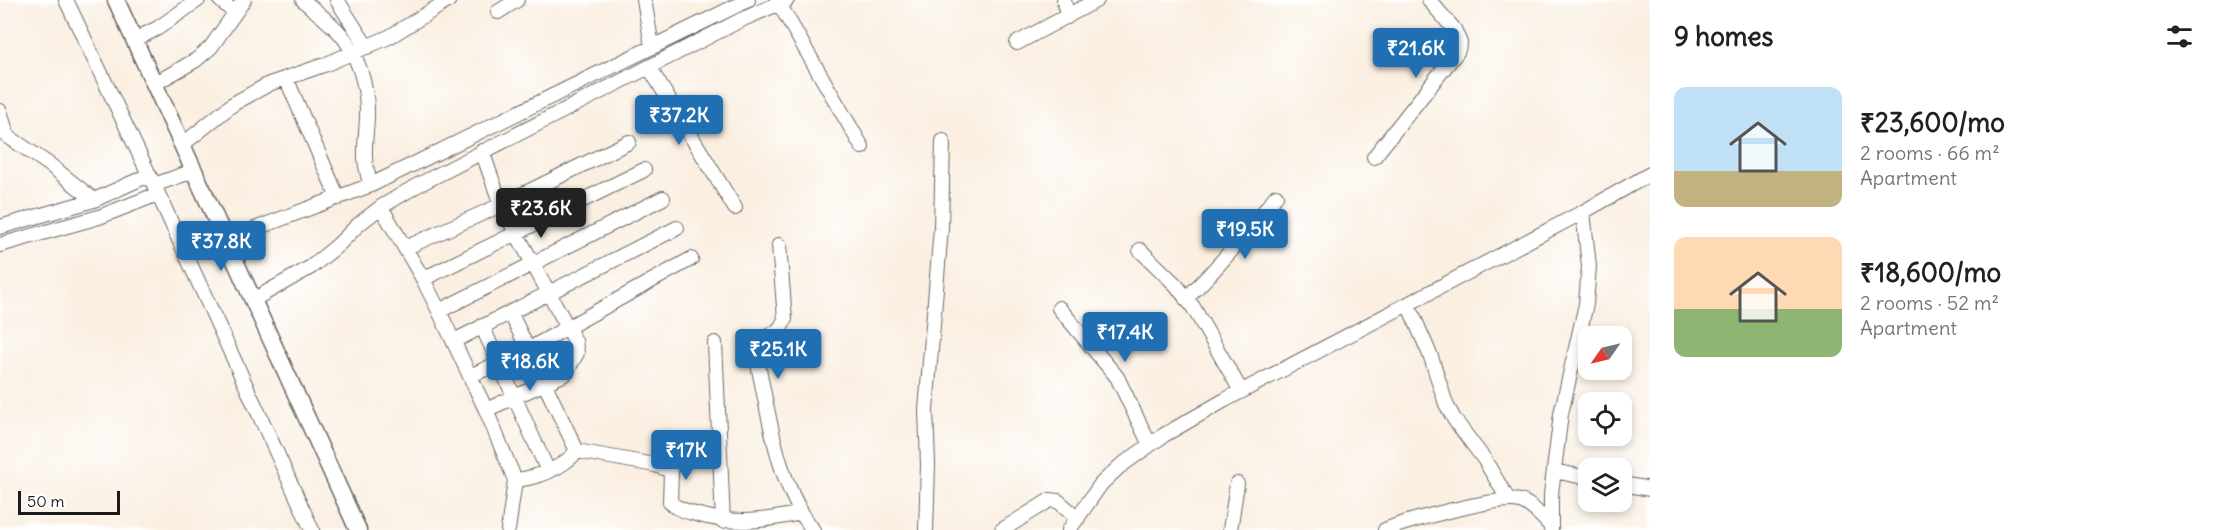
<!DOCTYPE html>
<meta charset="utf-8">
<style>
body{margin:0;font-family:Delius,sans-serif;background:#f2f2f2;color:#202124;height:100vh;display:flex;flex-direction:column;font-size:22px;white-space:nowrap}
*{box-sizing:border-box;margin:0}
p{font-size:20px;color:#757577}
.icon{flex:none;width:33px;height:33px;fill:none;stroke:currentColor;stroke-width:2;stroke-linecap:round;stroke-linejoin:round}
.map{position:relative;flex:1;overflow:hidden}
.panel{display:flex;flex-direction:column;background:#fff;width:570px}
.panel>*{flex:none}
.needle{width:39px;rotate:236deg}
.controls{position:absolute;left:1578px;top:326px;display:grid;gap:12px}
.controls a{display:grid;place-items:center;width:54px;height:54px;border-radius:12px;background:#fff;box-shadow:0 3px 9px #0003;font-size:30px}
.scale{position:absolute;left:18px;bottom:15px;width:102px;box-sizing:border-box;padding-left:6px;border:3px solid #1c1c1c;border-top:0;font-size:16px;line-height:21px;white-space:nowrap;color:#1c1c1c;-webkit-text-stroke:4px #fff;paint-order:stroke}
.price{position:absolute;translate:-50% -51px;padding:0 14px;border-radius:6px;background:#1f6fb2;color:#fff;font-size:20px;line-height:39px;filter:drop-shadow(0 2px 3px #0008)}
.price::after{content:'';position:absolute;left:50%;top:36px;width:18px;height:14px;margin-left:-9px;background:inherit;clip-path:polygon(0 0,100% 0,50% 100%)}
.price.current{background:#222;color:#fff}
ul{padding:0;list-style:none}
li{display:flex;align-items:center;gap:18px;height:150px;padding:0 24px}
li span{display:grid;place-items:center;flex:none;width:168px;height:120px;border-radius:12px;color:#555}
li>.icon{margin-inline-start:auto}
span .icon{width:72px;height:72px;fill:#fffc;stroke-width:1}
li b{font-size:26px}
h2{display:flex;justify-content:space-between;align-items:center;height:72px;padding:0 24px;font-size:26px}
main{display:flex;flex:1;min-height:0}
.map>svg:first-child{display:block}
.lines{fill:none;stroke-linecap:round;stroke-linejoin:round}
.minor-casing{stroke:#6a6661;stroke-width:16}
.tertiary-casing{stroke:#6a6661;stroke-width:19}
.minor{stroke:#fff;stroke-width:14}
.tertiary{stroke:#fff;stroke-width:16}
</style>
<main>
<div class="map">
<svg width="1650" height="530" viewBox="0 0 1650 530">
<rect width="100%" height="100%" fill="#fff"/>
<filter id="ink" filterUnits="userSpaceOnUse"><feTurbulence type="fractalNoise" baseFrequency=".0167" numOctaves="2"/><feDisplacementMap in="SourceGraphic" scale="12" xChannelSelector="R" yChannelSelector="G"/><feConvolveMatrix kernelMatrix="1 2 1 2 8 2 1 2 1" color-interpolation-filters="sRGB"/></filter>
<filter id="wash" filterUnits="userSpaceOnUse"><feTurbulence type="fractalNoise" baseFrequency=".008" numOctaves="4" result="noise"/><feDisplacementMap in="SourceGraphic" scale="24" xChannelSelector="R" yChannelSelector="G"/><feGaussianBlur stdDeviation="1.35" result="paint"/><feColorMatrix in="noise" values="0 0 0 0 0 0 0 0 0 0 0 0 0 0 0 0 0 1.4 0 .05"/><feComposite in="paint" operator="in"/></filter>
<g filter="url(#wash)">
<rect width="100%" height="100%" fill="#faefe1"/>
</g>
<g filter="url(#ink)">
<g class="lines">
<g class="minor-casing">
<path id="minor" d="M66,0L154,185L312,530
M220,0L235,13
M303,0C314,10 327,20 338,31C358,52 368,88 367,116C366,144 361,157 371,185
M337,0L367,47
M644,0L652,46
M777,0L862,147
M1064,0L1067,17
M498,12L517,0
M134,40L158,28L198,0
M1017,43L1097,0
M649,67L735,208
M286,78L338,198
M154,84L196,60L211,47L244,0
M0,111L7,135
M0,131L50,165L94,200
M182,145L233,104L269,84L324,65L389,37L449,0
M482,151L501,205L575,341L577,353L565,374L486,410
M1374,157L1457,52L1460,43L1454,29L1429,0
M154,185L193,171
M381,207L423,279L439,311L486,410L515,480L508,530
M0,227L94,200L149,175
M225,240L371,185L748,0
M0,245L99,217L158,194
M779,245L785,319C776,343 756,331 756,355C769,413 776,482 813,530
M405,248L501,205L629,142
M1140,250L1176,285L1193,307L1241,391
M423,279L644,170
M1186,299C1219,266 1248,233 1276,196
M253,300L311,267L338,245L359,224L381,207L416,186L741,20L787,0
M1408,304L1431,357L1446,404L1454,419L1484,459L1508,499
M1059,308L1117,377L1150,445
M439,311L663,198
M510,312L577,451C563,468 537,478 515,480
M482,326L548,471
M454,341L677,228
M715,343L723,521
M470,376L527,350L691,259
M577,451L655,465L667,469L671,473L670,502C678,510 689,512 699,515C736,525 764,521 801,513
M1554,471L1588,478
M1622,484L1650,489
M926,530L928,465L926,410L941,228L943,141
M1002,530L1050,500L1058,501L1078,518
M1069,530L1101,484L1119,467L1164,435L1225,400L1583,212L1650,174
M1230,530L1237,484
M1385,530C1407,521 1500,495 1520,501C1531,504 1541,516 1549,524
M1551,530V494L1561,414L1586,304L1589,266L1583,212"/>
</g>
<g class="tertiary-casing">
<path id="tertiary" d="M116,0L358,530"/>
</g>
<use href="#minor" class="minor"/>
<use href="#tertiary" class="tertiary"/>
</g>
</g>
</svg>
<div class="controls">
<a><svg class="needle" viewBox="-14 -14 28 28"><path d="M0-13l5 13h-10z" fill="#e53935"/><path d="M0 13l5-13h-10z" fill="#757577"/></svg></a>
<a><svg class="icon" aria-label="locate" viewBox="0 0 24 24"><circle cx="12" cy="12" r="6"/><path d="M12 2v4M12 18v4M2 12h4M18 12h4"/></svg></a>
<a><svg class="icon" aria-label="layers" viewBox="0 0 24 24"><path d="M12 4l9 5-9 5-9-5zM3 14l9 5 9-5"/></svg></a>
</div>
<div class="scale">50 m</div>
<b class="price" style="left:1416px;top:79px">₹21.6K</b>
<b class="price" style="left:679px;top:146px">₹37.2K</b>
<b class="price current" style="left:541px;top:239px">₹23.6K</b>
<b class="price" style="left:1245px;top:260px">₹19.5K</b>
<b class="price" style="left:221px;top:272px">₹37.8K</b>
<b class="price" style="left:1125px;top:363px">₹17.4K</b>
<b class="price" style="left:778px;top:380px">₹25.1K</b>
<b class="price" style="left:530px;top:392px">₹18.6K</b>
<b class="price" style="left:686px;top:481px">₹17K</b>
</div>
<section class="panel">
<h2>9 homes<svg class="icon" aria-label="filters" viewBox="0 0 24 24"><path d="M4 7h16M4 17h16"/><circle cx="9" cy="7" r="2"/><circle cx="15" cy="17" r="2"/></svg></h2>
<ul>
<li><span style="background:linear-gradient(#bfe0f5 70%,#c2b280 0)"><svg class="icon" aria-label="home" viewBox="0 0 24 24"><path d="M3 11l9-7 9 7M6 9v11h12V9"/></svg></span><div><b>₹23,600/mo</b><p>2 rooms · 66 m²</p><p>Apartment</p></div></li>
<li><span style="background:linear-gradient(#ffd9b3 60%,#8fb573 0)"><svg class="icon" aria-label="home" viewBox="0 0 24 24"><path d="M3 11l9-7 9 7M6 9v11h12V9"/></svg></span><div><b>₹18,600/mo</b><p>2 rooms · 52 m²</p><p>Apartment</p></div></li>
</ul>
</section>
</main>
